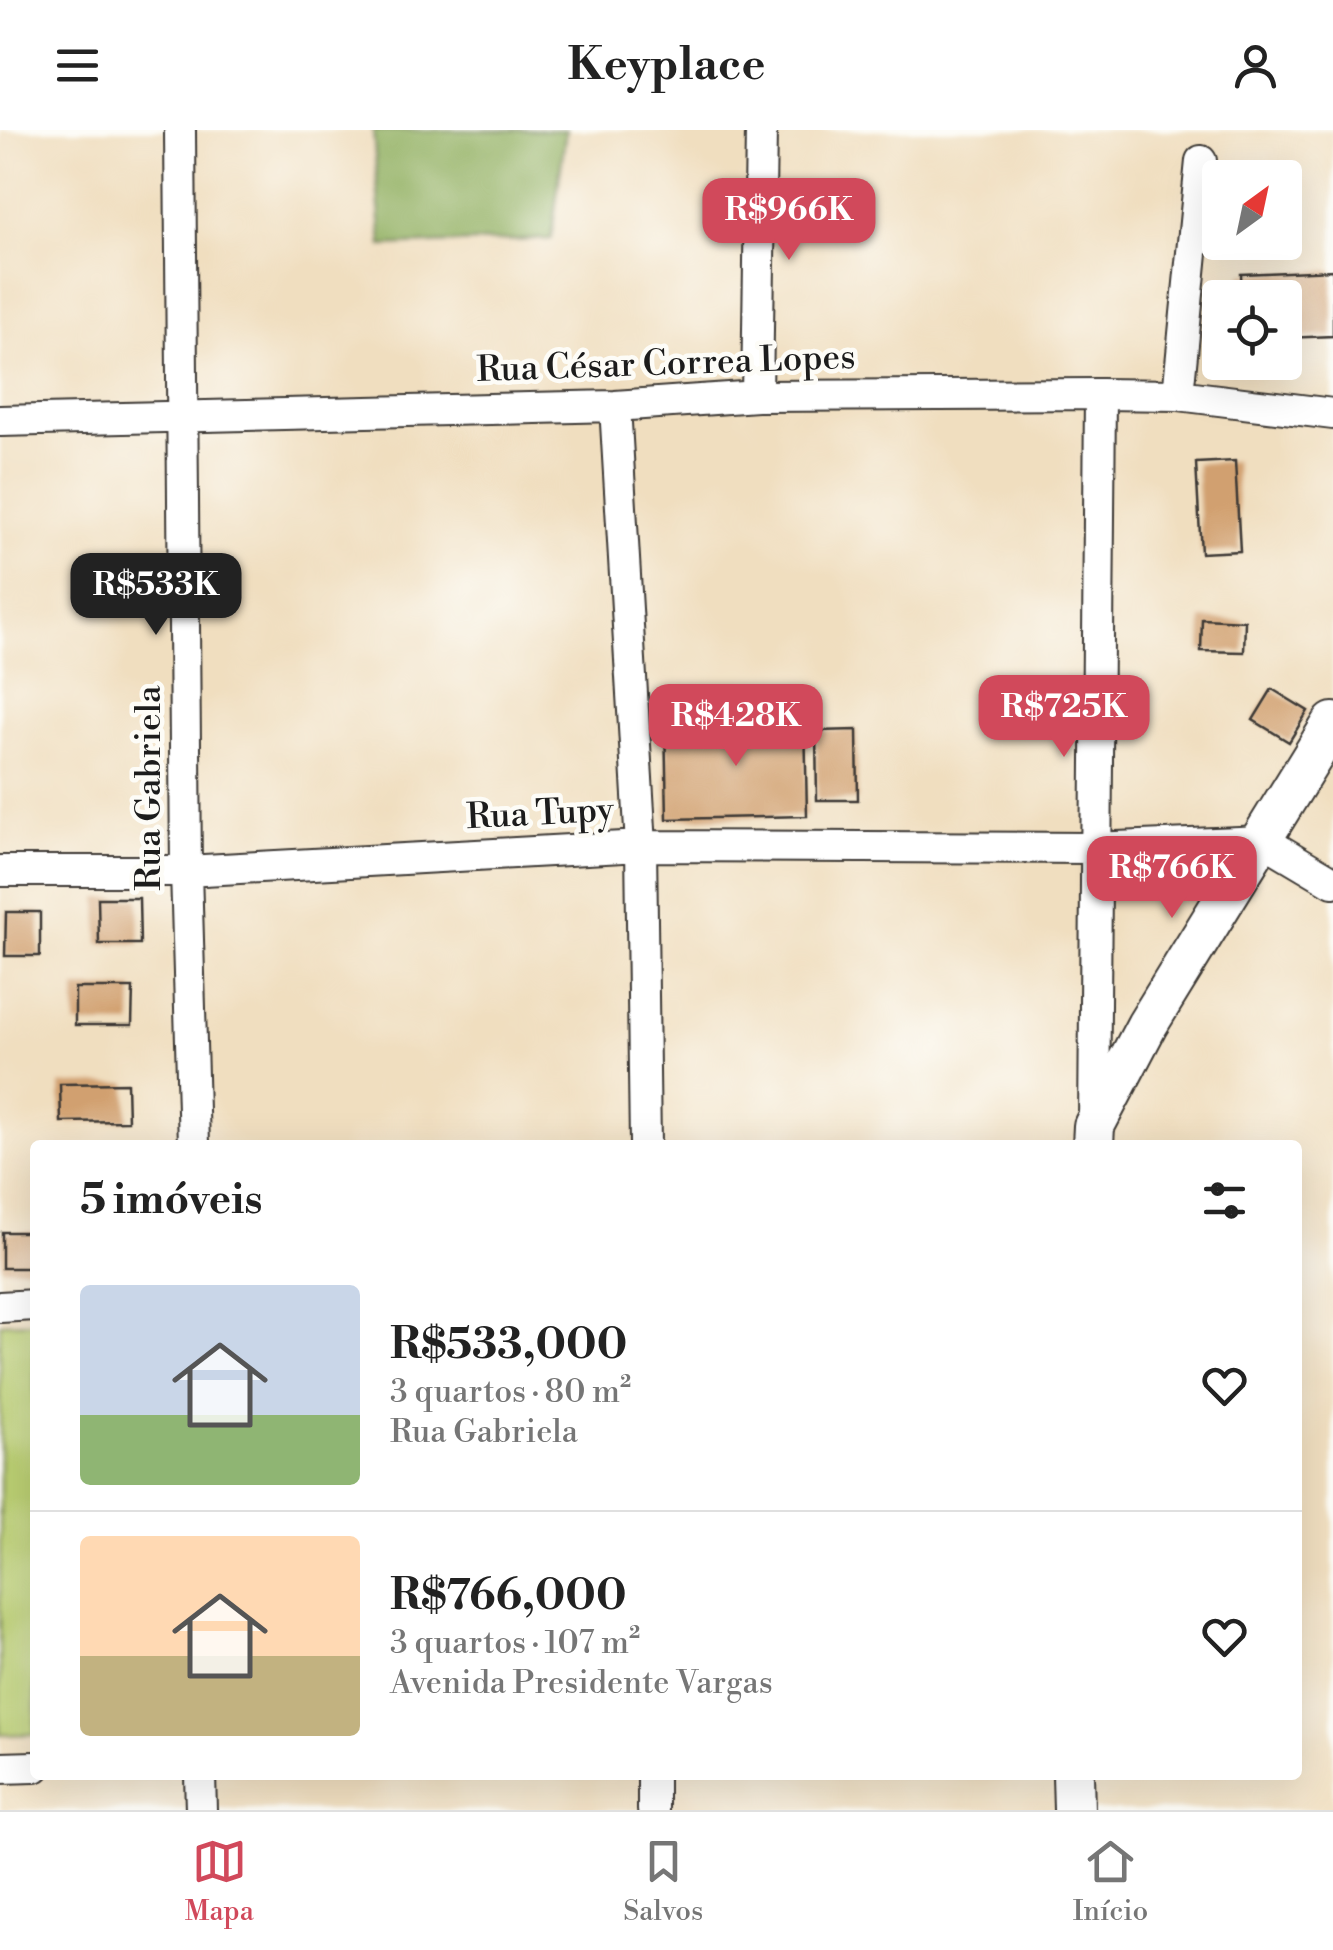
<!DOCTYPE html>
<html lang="pt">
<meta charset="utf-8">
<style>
body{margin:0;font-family:"Libre Bodoni",serif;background:#f6f6f6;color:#222;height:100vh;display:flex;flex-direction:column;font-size:38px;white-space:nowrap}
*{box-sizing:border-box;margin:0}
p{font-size:32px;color:#767676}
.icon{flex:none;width:55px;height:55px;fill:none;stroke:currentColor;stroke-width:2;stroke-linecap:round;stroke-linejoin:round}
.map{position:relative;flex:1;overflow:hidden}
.sheet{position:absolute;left:30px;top:1010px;width:1272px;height:640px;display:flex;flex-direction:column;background:#fff;border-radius:10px;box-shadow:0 10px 40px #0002}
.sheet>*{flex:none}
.needle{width:65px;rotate:33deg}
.fabs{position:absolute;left:1202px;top:30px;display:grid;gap:20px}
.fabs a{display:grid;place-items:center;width:100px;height:100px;border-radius:10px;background:#fff;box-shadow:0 10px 40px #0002;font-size:50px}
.price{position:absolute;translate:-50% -85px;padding:0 22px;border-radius:20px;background:#d1495b;color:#fff;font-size:32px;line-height:65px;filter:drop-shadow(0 2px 5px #0008)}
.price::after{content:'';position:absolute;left:50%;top:60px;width:30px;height:22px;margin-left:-15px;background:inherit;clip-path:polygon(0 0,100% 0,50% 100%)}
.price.current{background:#222;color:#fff}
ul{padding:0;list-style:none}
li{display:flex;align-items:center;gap:30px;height:250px;padding:0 50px}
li+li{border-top:2px solid #e0e0e0}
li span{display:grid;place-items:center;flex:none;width:280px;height:200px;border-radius:10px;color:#555}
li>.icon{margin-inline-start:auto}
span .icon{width:120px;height:120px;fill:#fffc;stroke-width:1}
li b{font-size:42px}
h2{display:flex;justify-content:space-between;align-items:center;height:120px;padding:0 50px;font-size:42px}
header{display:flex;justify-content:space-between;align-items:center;height:130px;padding:0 50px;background:#fff;font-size:45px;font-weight:800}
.menu{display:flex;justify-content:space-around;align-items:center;height:140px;border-top:2px solid #e0e0e0;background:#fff;font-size:28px;color:#767676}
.menu a{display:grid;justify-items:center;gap:5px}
.menu .current{color:#d1495b}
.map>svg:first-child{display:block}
.green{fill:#bace72;stroke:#6b7547;stroke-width:2.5}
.forest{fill:#93b164;stroke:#586640;stroke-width:2.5}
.building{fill:#d1a070}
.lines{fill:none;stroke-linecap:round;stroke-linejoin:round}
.street-casing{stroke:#3c3934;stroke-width:34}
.secondary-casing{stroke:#3c3934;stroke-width:44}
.street{stroke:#fff;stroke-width:30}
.secondary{stroke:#fff;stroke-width:40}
.labels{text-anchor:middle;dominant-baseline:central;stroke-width:9;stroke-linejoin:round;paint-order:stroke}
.street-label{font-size:35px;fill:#1c1c1c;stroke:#fdfcf7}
</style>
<header><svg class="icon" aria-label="menu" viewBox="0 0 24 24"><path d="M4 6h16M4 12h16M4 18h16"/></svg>Keyplace<svg class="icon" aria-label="person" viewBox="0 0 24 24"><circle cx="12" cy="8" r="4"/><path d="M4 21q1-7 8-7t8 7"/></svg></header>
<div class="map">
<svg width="1333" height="1680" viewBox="0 0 1333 1680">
<rect width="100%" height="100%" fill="#fdfcf7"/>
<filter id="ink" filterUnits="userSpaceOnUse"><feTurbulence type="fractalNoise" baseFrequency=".01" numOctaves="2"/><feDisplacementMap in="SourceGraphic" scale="20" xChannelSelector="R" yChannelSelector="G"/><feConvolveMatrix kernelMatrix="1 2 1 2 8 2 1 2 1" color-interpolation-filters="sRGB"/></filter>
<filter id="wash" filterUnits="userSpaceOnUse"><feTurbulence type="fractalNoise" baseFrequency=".0048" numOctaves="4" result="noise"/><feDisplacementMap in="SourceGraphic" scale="40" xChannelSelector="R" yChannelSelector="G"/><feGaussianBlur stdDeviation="2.25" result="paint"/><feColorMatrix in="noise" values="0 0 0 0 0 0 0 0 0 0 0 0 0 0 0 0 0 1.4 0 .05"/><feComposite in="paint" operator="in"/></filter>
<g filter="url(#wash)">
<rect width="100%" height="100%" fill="#f0debf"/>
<path class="green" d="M35,1192V1604L0,1605V1193Z"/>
<path class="forest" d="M373,0H566L551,109L382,116Z"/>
<g id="blocks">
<path class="building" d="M1333,140V206L1285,208V168H1242L1241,144Z
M1235,331L1240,421L1201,423L1196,333Z
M1202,489L1245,491L1244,522L1201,521Z
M1272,559L1308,581L1289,612L1253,590Z
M805,588L807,686L667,689L665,591Z
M857,600L858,670H817L816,601Z
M98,768H139L140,814H99Z
M6,782H40V826H5Z
M75,858H133L132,895H75Z
M127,953L128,991L61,992L60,954Z
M2,1102H35V1138H2Z"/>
</g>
</g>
<g filter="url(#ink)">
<use href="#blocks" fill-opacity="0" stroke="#3c3934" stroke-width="2.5"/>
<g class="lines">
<g class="street-casing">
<path id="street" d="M180,0L186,741L194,1015
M1178,265L1201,31
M757,266L761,0
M615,276L641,716L645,1015
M0,291L615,276L757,266L1100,264L1178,265L1333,284
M0,741H186L641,716L1092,718L1264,711L1333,752
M1094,996L1100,264
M0,1177L35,1175
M0,1638L35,1637
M200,1645L201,1680
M653,1645V1680"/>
</g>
<g class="secondary-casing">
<path id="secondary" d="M1093,1015L1094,996L1147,895L1333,593
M1073,1645L1074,1680"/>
</g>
<use href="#street" class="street"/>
<use href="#secondary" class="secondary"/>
</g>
</g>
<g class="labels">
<g class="street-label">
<text transform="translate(666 234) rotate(-2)">Rua César Correa Lopes</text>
<text transform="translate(149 658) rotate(-90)">Rua Gabriela</text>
<text transform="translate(540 684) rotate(-3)">Rua Tupy</text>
</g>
</g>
</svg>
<div class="fabs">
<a><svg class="needle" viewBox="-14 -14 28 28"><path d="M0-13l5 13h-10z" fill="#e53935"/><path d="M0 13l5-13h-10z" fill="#767676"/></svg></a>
<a><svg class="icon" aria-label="locate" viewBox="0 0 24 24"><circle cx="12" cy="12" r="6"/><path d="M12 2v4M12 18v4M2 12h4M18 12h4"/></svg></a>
</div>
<b class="price" style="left:789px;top:133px">R$966K</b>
<b class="price current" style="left:156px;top:508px">R$533K</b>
<b class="price" style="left:1064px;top:630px">R$725K</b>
<b class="price" style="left:736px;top:639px">R$428K</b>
<b class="price" style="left:1172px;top:791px">R$766K</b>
<section class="sheet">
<h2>5 imóveis<svg class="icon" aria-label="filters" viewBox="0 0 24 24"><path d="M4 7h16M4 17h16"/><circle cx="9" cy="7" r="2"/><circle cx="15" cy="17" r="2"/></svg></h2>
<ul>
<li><span style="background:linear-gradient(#c9d6e8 65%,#8fb573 0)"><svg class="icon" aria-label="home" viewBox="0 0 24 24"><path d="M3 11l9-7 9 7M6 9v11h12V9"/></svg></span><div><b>R$533,000</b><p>3 quartos · 80 m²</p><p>Rua Gabriela</p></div><svg class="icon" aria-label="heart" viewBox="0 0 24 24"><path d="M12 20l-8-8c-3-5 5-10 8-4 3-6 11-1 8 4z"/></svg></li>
<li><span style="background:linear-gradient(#ffd9b3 60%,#c2b280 0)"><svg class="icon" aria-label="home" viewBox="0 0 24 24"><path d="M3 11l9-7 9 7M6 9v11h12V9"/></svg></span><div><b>R$766,000</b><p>3 quartos · 107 m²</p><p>Avenida Presidente Vargas</p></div><svg class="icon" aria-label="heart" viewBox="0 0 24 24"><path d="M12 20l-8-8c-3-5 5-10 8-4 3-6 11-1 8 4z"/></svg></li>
</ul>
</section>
</div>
<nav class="menu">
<a class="current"><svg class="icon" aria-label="map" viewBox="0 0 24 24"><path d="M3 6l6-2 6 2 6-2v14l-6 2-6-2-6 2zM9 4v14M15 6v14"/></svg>Mapa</a>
<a><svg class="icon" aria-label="saved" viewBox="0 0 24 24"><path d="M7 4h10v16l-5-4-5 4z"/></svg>Salvos</a>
<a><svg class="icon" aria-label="home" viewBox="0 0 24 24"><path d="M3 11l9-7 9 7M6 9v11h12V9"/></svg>Início</a>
</nav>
